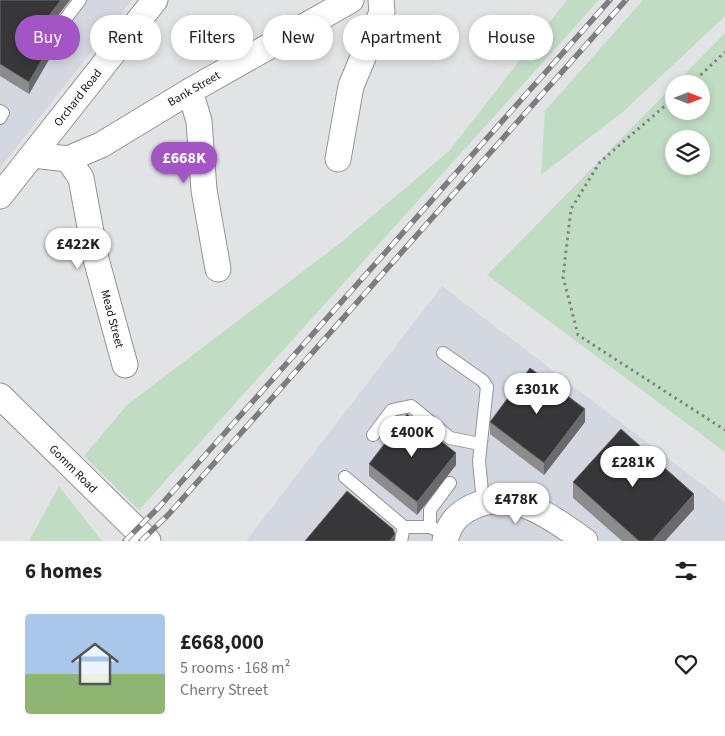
<!DOCTYPE html>
<meta charset="utf-8">
<style>
body{margin:0;font-family:"Source Sans 3",sans-serif;background:#f2f2f2;color:#222;height:100vh;display:flex;flex-direction:column;font-size:19px;white-space:nowrap}
*{box-sizing:border-box;margin:0}
p{font-size:16px;color:#767676}
.icon{flex:none;width:28px;height:28px;fill:none;stroke:currentColor;stroke-width:2;stroke-linecap:round;stroke-linejoin:round}
.map{position:relative;height:541px;overflow:hidden}
.details{display:flex;flex-direction:column;background:#fff;flex:1}
.details>*{flex:none}
.top-card{position:absolute;left:15px;top:15px;width:695px;height:45px;display:flex;gap:10px}
.needle{width:32px;rotate:90deg}
.controls{position:absolute;left:665px;top:75px;display:grid;gap:10px}
.controls a{display:grid;place-items:center;width:45px;height:45px;border-radius:50%;background:#fff;box-shadow:0 2px 8px #0003;font-size:25px}
.price{position:absolute;translate:-50% -42px;padding:0 11px;border-radius:18px;background:#fff;color:#222;font-size:16px;line-height:32px;filter:drop-shadow(0 1px 2px #0008)}
.price::after{content:'';position:absolute;left:50%;top:30px;width:15px;height:11px;margin-left:-8px;background:inherit;clip-path:polygon(0 0,100% 0,50% 100%)}
.price.on{background:#a355c6;color:#fff}
ul{padding:0;list-style:none}
li{display:flex;align-items:center;gap:15px;height:125px;padding:0 25px}
li+li{border-top:1px solid #e0e0e0}
li span{display:grid;place-items:center;flex:none;width:140px;height:100px;border-radius:5px;color:#555}
li>.icon{margin-inline-start:auto}
span .icon{width:60px;height:60px;fill:#fffc;stroke-width:1}
li b{font-size:21px}
h2{display:flex;justify-content:space-between;align-items:center;height:60px;padding:0 25px;font-size:21px}
.tag{padding:0 18px;border-radius:22px;background:#fff;box-shadow:0 2px 8px #0003;font-size:18px;line-height:45px}
.tag.on{background:#a355c6;color:#fff}
.map>svg:first-child{display:block}
.built{fill:#d3d7df}
.green{fill:#c0ddc3;fill-rule:evenodd}
.lines{fill:none;stroke-linecap:round;stroke-linejoin:round}
.lane-casing{stroke:#929395;stroke-width:14}
.street-casing{stroke:#929395;stroke-width:27}
.path{stroke:#838485;stroke-width:3;stroke-dasharray:2.5 4;stroke-linecap:butt}
.lane{stroke:#fff;stroke-width:12}
.street{stroke:#fff;stroke-width:25}
.rail-casing{stroke:#7d7d7f;stroke-width:5.5}
.rail{stroke:#fff;stroke-width:4;stroke-dasharray:11;stroke-linecap:butt}
.wall{fill:#8c8c8e}
.shaded-wall{fill:#6a6a6c}
.building{fill:#373638;stroke:#6a6a6c}
.labels{text-anchor:middle;dominant-baseline:central;stroke-width:5;stroke-linejoin:round;paint-order:stroke}
.street-label{font-size:12px;fill:#121213;stroke:#fff}
</style>
<div class="map">
<svg width="725" height="541" viewBox="0 0 725 541">
<rect width="100%" height="100%" fill="#e2e3e5"/>
<path class="built" d="M0,0H132L0,168Z
M442,286L725,502V541H246Z"/>
<path class="green" d="M567,0H599L139,510L84,456L127,405L339,244L449,151Z
M643,0H725V16L624,111L541,175L545,111Z
M725,33V452L487,275L674,85V111H701V84H675ZM674,139H701V166H674Z
M59,486L102,541H29Z"/>
<g class="lines">
<g class="lane-casing">
<path id="lane" d="M49,40L80,0
M0,111L3,113L0,118
M443,353L483,381L487,387L479,461L483,502
M373,435L392,410L411,406L450,438L480,444
M345,477L404,527
M430,527V510L450,483
M401,541L404,527H430L447,534"/>
</g>
<g class="street-casing">
<path id="street" d="M190,91L199,121L204,190L218,269
M33,155L68,159L101,145L190,91L351,0
M68,159L81,178L96,259L125,365
M338,159L351,86L382,12L381,0
M0,196L155,0
M0,396L148,541
M445,541C449,524 456,515 472,507C512,487 553,518 585,541"/>
</g>
<path class="path" d="M691,84L725,52
M674,98L600,162L571,209L563,277L578,335L725,430"/>
<use href="#lane" class="lane"/>
<use href="#street" class="street"/>
<g class="rail-casing">
<path id="rail" d="M125,541L159,507L610,0
M141,541L168,515L626,0"/>
</g>
<use href="#rail" class="rail"/>
</g>
<path class="wall" d="M0,0H70L42,36L50,38L63,35L29,94L0,76Z
M490,422H585L544,475L490,434Z
M369,464L456,465L417,515L369,476Z
M573,482L694,509L665,541H622L573,498Z"/>
<path class="shaded-wall" d="M61,0H70L39,40V28Z
M63,23V35L29,94V82Z
M585,409V422L544,475V463Z
M456,453V465L417,515V502Z
M694,494V509L665,541H652Z
M395,534V541H390Z"/>
<path class="building" d="M0,0H61L39,28L42,36L50,38L63,23L29,82L0,64Z
M530,368L585,409L544,463L490,422Z
M407,414L456,453L417,502L369,464Z
M621,429L694,494L652,541H639L573,482Z
M347,491L393,529L395,534L390,541H305Z"/>
<g class="labels">
<g class="street-label">
<text transform="translate(194 89) rotate(-30)">Bank Street</text>
<text transform="translate(78 98) rotate(-52)">Orchard Road</text>
<text transform="translate(112 319) rotate(75)">Mead Street</text>
<text transform="translate(73 469) rotate(45)">Gomm Road</text>
</g>
</g>
</svg>
<div class="controls">
<a><svg class="needle" viewBox="-14 -14 28 28"><path d="M0-13l5 13h-10z" fill="#e53935"/><path d="M0 13l5-13h-10z" fill="#767676"/></svg></a>
<a><svg class="icon" aria-label="layers" viewBox="0 0 24 24"><path d="M12 4l9 5-9 5-9-5zM3 14l9 5 9-5"/></svg></a>
</div>
<b class="price on" style="left:184px;top:184px">£668K</b>
<b class="price" style="left:78px;top:270px">£422K</b>
<b class="price" style="left:537px;top:415px">£301K</b>
<b class="price" style="left:412px;top:458px">£400K</b>
<b class="price" style="left:633px;top:488px">£281K</b>
<b class="price" style="left:516px;top:525px">£478K</b>
<div class="top-card">
<a class="tag on">Buy</a>
<a class="tag">Rent</a>
<a class="tag">Filters</a>
<a class="tag">New</a>
<a class="tag">Apartment</a>
<a class="tag">House</a>
</div>
</div>
<section class="details">
<h2>6 homes<svg class="icon" aria-label="filters" viewBox="0 0 24 24"><path d="M4 7h16M4 17h16"/><circle cx="9" cy="7" r="2"/><circle cx="15" cy="17" r="2"/></svg></h2>
<ul>
<li><span style="background:linear-gradient(#a9c7e8 60%,#8fb573 0)"><svg class="icon" aria-label="home" viewBox="0 0 24 24"><path d="M3 11l9-7 9 7M6 9v11h12V9"/></svg></span><div><b>£668,000</b><p>5 rooms · 168 m²</p><p>Cherry Street</p></div><svg class="icon" aria-label="heart" viewBox="0 0 24 24"><path d="M12 20l-8-8c-3-5 5-10 8-4 3-6 11-1 8 4z"/></svg></li>
</ul>
</section>
